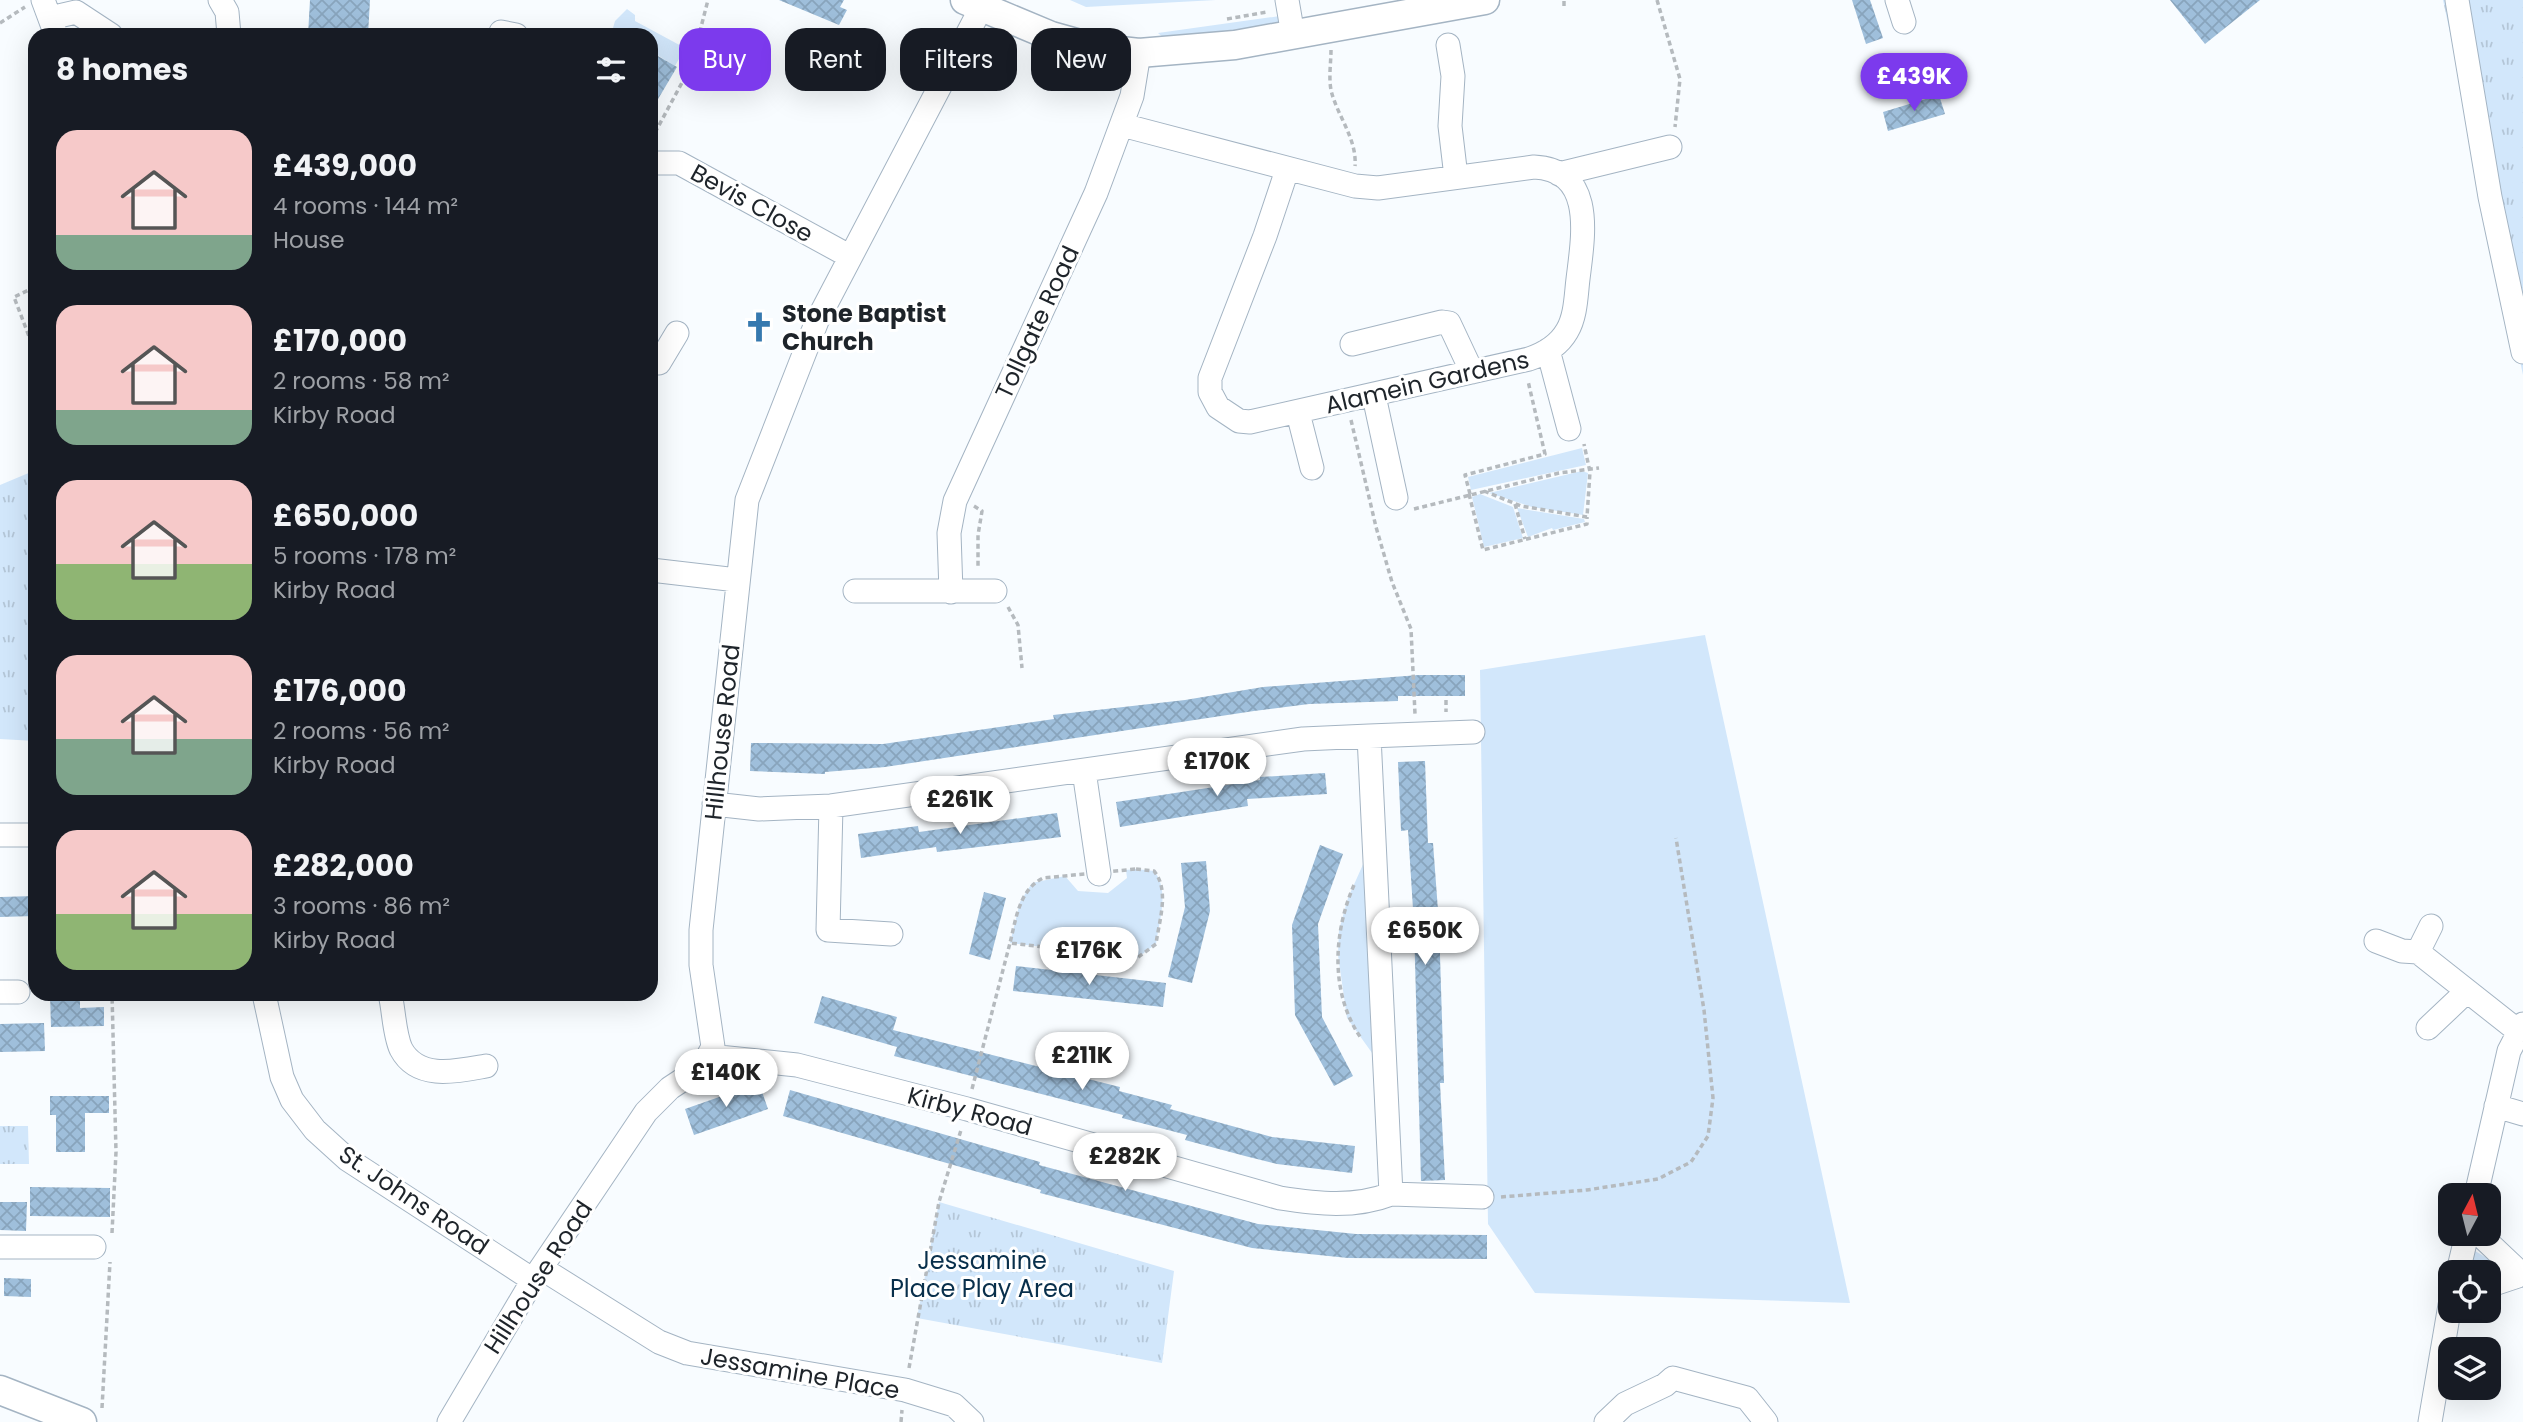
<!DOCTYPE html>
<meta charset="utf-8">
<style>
body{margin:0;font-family:Poppins,sans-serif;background:#242831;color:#f1f3f6;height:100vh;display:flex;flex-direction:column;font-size:26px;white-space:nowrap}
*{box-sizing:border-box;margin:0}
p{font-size:23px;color:#9ea1a6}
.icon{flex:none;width:38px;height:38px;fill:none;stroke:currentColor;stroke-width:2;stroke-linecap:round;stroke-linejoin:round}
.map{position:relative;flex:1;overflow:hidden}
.side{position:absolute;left:28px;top:28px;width:630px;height:973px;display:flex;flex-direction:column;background:#171b24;border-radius:21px;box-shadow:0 7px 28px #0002}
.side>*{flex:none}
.banner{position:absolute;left:679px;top:28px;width:665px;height:63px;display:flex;gap:14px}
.needle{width:46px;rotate:7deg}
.tools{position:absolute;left:2438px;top:1183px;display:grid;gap:14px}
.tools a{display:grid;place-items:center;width:63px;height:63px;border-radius:14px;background:#171b24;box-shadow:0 7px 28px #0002;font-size:35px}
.price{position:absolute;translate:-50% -60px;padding:0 16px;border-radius:24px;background:#fff;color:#222;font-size:23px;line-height:46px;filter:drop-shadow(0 2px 4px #0008)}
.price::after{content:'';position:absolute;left:50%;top:42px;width:21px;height:16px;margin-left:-10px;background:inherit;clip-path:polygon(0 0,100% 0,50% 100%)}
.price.selected{background:#7c3aed;color:#fff}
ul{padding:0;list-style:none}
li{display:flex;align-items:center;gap:21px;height:175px;padding:0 28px}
li span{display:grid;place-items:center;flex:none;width:196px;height:140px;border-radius:21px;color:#555}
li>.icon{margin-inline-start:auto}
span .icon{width:84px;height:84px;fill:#fffc;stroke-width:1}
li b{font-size:30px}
h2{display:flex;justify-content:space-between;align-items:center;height:84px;padding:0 28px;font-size:30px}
.tag{padding:0 24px;border-radius:21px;background:#171b24;box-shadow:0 7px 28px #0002;font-size:24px;line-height:63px}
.tag.selected{background:#7c3aed;color:#fff}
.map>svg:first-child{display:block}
.green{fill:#d2e7fb}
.park{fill:url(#park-tufts)}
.building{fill:url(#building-cross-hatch)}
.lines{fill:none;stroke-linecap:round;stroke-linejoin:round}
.minor-casing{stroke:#a4b4c3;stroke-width:25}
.major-casing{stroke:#a4b4c3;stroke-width:31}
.path{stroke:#b5babe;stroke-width:3.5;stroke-dasharray:5 3.5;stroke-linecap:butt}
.minor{stroke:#fff;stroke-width:23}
.major{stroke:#fff;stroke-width:28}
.labels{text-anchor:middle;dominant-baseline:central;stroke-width:6;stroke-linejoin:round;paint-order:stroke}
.street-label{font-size:24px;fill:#1e242a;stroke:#fff}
.poi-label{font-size:24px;font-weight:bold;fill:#1e242a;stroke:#fff;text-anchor:start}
.park-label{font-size:24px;fill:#082f4b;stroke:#fff}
</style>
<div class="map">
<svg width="2523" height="1422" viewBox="0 0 2523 1422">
<defs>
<pattern id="park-tufts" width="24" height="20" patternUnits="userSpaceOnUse" patternTransform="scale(1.75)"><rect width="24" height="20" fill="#d2e7fb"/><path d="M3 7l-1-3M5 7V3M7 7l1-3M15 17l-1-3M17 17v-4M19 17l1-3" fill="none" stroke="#b4c6d7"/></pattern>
<pattern id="building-cross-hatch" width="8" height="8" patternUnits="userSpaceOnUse" patternTransform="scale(1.75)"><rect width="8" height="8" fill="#9fbfdb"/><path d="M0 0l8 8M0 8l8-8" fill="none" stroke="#88a4bc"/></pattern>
</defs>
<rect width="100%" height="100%" fill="#f8fcff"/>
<path class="green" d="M1070,0H1216L1086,7Z
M627,9L635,15V21L685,48L675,66L654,53L651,57V35H611L615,21Z
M1280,16L1278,23L1180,39L1166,40L1158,33Z
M1582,448L1586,465L1471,490L1468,477Z
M1582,471L1588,473L1583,515L1532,507L1489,493Z
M1480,494L1513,507L1523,538L1484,547L1472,497Z
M1517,508L1584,519L1585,522L1553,530L1552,528L1528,537Z
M1705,635L1850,1303L1535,1293L1488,1224L1480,670Z
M1373,842L1385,1071L1347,1018L1338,955L1339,930L1348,898Z
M1136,869L1154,871C1170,890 1159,921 1156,944L1137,958L1010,943L1020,902L1032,883L1065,876L1078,891L1108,893L1127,878L1126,870Z
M2475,1251L2504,1268L2489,1279L2488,1272H2468Z"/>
<path class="park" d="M2443,0H2523V375Z
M31,472L35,506V741L0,739V485Z
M0,1126H28L29,1164H0Z
M939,1202L1174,1271L1162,1363L917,1318Z"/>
<path class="building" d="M310,0H370L368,35H308Z
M779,0H844L840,7L847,10L839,25Z
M1852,0H1870L1883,38L1866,44Z
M2170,0H2260L2205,44Z
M651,52L677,67L651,111Z
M1939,95L1945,114L1888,131L1883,112Z
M1419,675H1465V696H1398V701L1309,704L1254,711L885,767L825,772V774L750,771L751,743L883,744L1054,719L1053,715L1185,700L1263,687Z
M1425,761L1428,843H1433L1439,924L1444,1083H1440L1445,1180L1421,1181L1414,925L1408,830L1401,831L1398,762Z
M1325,773L1327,794L1247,799L1248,806L1120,827L1116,802L1260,780V777Z
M1057,813L1061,837L937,852L936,847L861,858L858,834L918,826L919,832Z
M1320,845L1343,854L1318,924L1322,1017L1353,1076L1334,1086L1295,1015L1292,925Z
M1206,861L1210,911L1192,983L1168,977L1185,907L1181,863Z
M984,892L1006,898L990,960L969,954Z
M35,896V916L0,917V897Z
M1016,966L1166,983L1163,1007L1013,991Z
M50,994H80V1008L104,1007V1026L51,1027Z
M822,996L897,1017L893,1030L1120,1087L1119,1091L1172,1105L1170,1109L1272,1137L1355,1146L1352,1173L1277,1164L1245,1156L1185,1140L1187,1135L1122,1118L1123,1115L894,1056L897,1047L814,1023Z
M44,1023L45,1051L0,1052V1024Z
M759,1083L768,1109L694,1135L685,1109Z
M790,1090L1040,1162L1039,1165L1258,1224L1356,1234L1487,1235V1259L1348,1258L1252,1248L1040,1193L1041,1190L783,1116Z
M50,1096H109V1113H85V1152H56V1115H50Z
M30,1187L110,1188V1217L30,1216Z
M0,1202H27L26,1231L0,1230Z
M4,1278L31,1279V1297L4,1296Z"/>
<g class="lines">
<g class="minor-casing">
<path id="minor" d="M43,0L56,35
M220,0L227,12L229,35
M1287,0L1293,35
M1897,0L1904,22
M2457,0L2490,197L2523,352
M50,18L76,12L111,35
M501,35V32L516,35
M1448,45L1453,76L1450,126L1456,177
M1122,125L1355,186L1378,188L1534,167C1596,170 1583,237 1578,279C1576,295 1576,316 1567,331C1559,345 1544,354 1529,359L1250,422L1239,421L1218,407L1210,392V378L1265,236L1287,170
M651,163H679L849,256
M1559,174L1670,147
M1352,344L1442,322L1449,323L1472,372
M1548,350L1569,429
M651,361L659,363L677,333
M1374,396L1396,498
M1298,413L1312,468
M651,570L737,580
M855,591H995
M951,592L949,533L955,501L1096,193L1132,96L1139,53
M1369,736L1473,732
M1084,771L1099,874
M831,806L828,930L891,934
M0,835H35
M2431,926L2418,952L2518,1031
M2376,941L2402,951L2418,952
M0,992H18
M264,994L282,1077L292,1100L315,1130L347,1159L533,1280
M390,994C394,1010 394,1034 401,1049C418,1081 458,1071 486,1066
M2428,1028L2466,992
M709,1056L797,1065L967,1109L1280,1198C1318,1204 1355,1208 1391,1194L1369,736L1303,739L831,806L759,809L714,804
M2496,1106L2523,1114
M1391,1194L1482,1197
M2476,1195L2509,1051L2523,1024
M2479,1234L2517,1270L2518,1276L2488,1286
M0,1247H94
M541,1268L659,1342L687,1353L905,1390L954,1405L972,1422
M2458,1272L2467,1234
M449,1422L533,1280L646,1112L670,1088L702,1067L713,1047L701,965V930L747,500L817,321L981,8
M1606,1422L1625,1404L1665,1385L1673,1378L1747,1398L1766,1422
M2430,1422L2450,1305"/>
</g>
<g class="major-casing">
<path id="major" d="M965,0L1051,36L1094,48L1139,53L1235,45L1485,0
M0,1390L82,1422"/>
</g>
<path class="path" d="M1657,0L1680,79L1675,127
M1564,1V6
M1227,19L1267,12
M0,23L25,7
M1331,50C1331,63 1328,81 1332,94C1339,118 1357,140 1355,166
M651,140L691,66L708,0
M35,287L14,297L35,352
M1351,420L1376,527L1392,582L1411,629L1415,714
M1484,491L1521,506L1587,517L1590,472L1584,444
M1469,494L1483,550L1587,524V517
M1470,494L1465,475L1545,454L1528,381
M1515,504L1525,539
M974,506L982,511L978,535V569
M1414,509L1559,473L1599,468
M1008,607L1018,625L1022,668
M1446,700V712
M1136,869L1154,871C1170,890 1159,921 1156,944L1137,958L1010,943C1016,919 1019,890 1043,878Z
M1354,885C1333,933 1330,994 1361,1038
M972,1089L1010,943
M1501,1197L1587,1190L1658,1179L1691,1162L1708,1136L1713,1098L1704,1010L1676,838
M112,1233L116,1152L112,994
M909,1368L939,1202L961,1130
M102,1408L110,1262
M901,1422L902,1410"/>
<use href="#minor" class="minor"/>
<use href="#major" class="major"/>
</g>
<defs>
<g id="church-bare" transform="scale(2.415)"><path d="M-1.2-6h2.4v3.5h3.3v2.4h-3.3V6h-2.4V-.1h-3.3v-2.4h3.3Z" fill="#3679af" stroke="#fff" stroke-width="2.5" paint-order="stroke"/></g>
</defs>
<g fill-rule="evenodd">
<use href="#church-bare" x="759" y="327"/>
</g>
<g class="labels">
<g class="street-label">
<text transform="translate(752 203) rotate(29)">Bevis Close</text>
<text transform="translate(1037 322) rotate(-65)">Tollgate Road</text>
<text transform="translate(1427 382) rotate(-13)">Alamein Gardens</text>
<text transform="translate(722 732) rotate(-84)">Hillhouse Road</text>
<text transform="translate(970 1111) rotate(15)">Kirby Road</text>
<text transform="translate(414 1200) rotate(34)">St. Johns Road</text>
<text transform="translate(538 1277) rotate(-57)">Hillhouse Road</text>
<text transform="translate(800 1373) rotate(10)">Jessamine Place</text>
</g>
<g class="poi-label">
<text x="782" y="313">Stone Baptist<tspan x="782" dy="28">Church</tspan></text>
</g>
<g class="park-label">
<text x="982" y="1260">Jessamine<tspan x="982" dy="28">Place Play Area</tspan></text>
</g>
</g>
</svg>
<div class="tools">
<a><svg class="needle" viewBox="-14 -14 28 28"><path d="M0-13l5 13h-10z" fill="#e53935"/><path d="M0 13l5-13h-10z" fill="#9ea1a6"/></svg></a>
<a><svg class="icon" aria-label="locate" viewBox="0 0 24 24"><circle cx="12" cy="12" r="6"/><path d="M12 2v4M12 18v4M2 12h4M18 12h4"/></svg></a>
<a><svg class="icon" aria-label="layers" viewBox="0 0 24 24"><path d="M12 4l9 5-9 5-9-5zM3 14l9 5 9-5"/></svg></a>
</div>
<b class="price selected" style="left:1914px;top:113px">£439K</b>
<b class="price" style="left:1217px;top:798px">£170K</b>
<b class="price" style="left:960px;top:836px">£261K</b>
<b class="price" style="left:1425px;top:967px">£650K</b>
<b class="price" style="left:1089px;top:987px">£176K</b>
<b class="price" style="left:1082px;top:1092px">£211K</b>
<b class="price" style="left:726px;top:1109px">£140K</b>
<b class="price" style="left:1125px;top:1193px">£282K</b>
<div class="banner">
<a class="tag selected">Buy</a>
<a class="tag">Rent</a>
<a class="tag">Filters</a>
<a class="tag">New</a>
</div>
<section class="side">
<h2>8 homes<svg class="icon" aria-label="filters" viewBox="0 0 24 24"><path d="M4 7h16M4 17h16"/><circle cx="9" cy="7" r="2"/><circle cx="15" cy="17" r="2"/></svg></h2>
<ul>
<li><span style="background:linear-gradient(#f6c9c9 75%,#7fa58c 0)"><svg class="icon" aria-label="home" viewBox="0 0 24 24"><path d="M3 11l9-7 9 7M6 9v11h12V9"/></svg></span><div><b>£439,000</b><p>4 rooms · 144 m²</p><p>House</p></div></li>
<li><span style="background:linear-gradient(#f6c9c9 75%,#7fa58c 0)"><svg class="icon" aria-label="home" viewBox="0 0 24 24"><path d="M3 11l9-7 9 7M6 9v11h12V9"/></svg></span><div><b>£170,000</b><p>2 rooms · 58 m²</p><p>Kirby Road</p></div></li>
<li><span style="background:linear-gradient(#f6c9c9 60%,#8fb573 0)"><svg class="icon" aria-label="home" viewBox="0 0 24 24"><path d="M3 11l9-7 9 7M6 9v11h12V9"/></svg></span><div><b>£650,000</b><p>5 rooms · 178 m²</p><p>Kirby Road</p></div></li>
<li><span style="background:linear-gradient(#f6c9c9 60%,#7fa58c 0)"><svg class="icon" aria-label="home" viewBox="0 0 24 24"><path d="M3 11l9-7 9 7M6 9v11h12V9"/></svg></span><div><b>£176,000</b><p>2 rooms · 56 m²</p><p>Kirby Road</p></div></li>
<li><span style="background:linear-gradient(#f6c9c9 60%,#8fb573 0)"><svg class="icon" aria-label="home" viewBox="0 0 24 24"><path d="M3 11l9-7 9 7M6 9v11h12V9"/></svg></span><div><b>£282,000</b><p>3 rooms · 86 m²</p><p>Kirby Road</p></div></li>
</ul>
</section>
</div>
